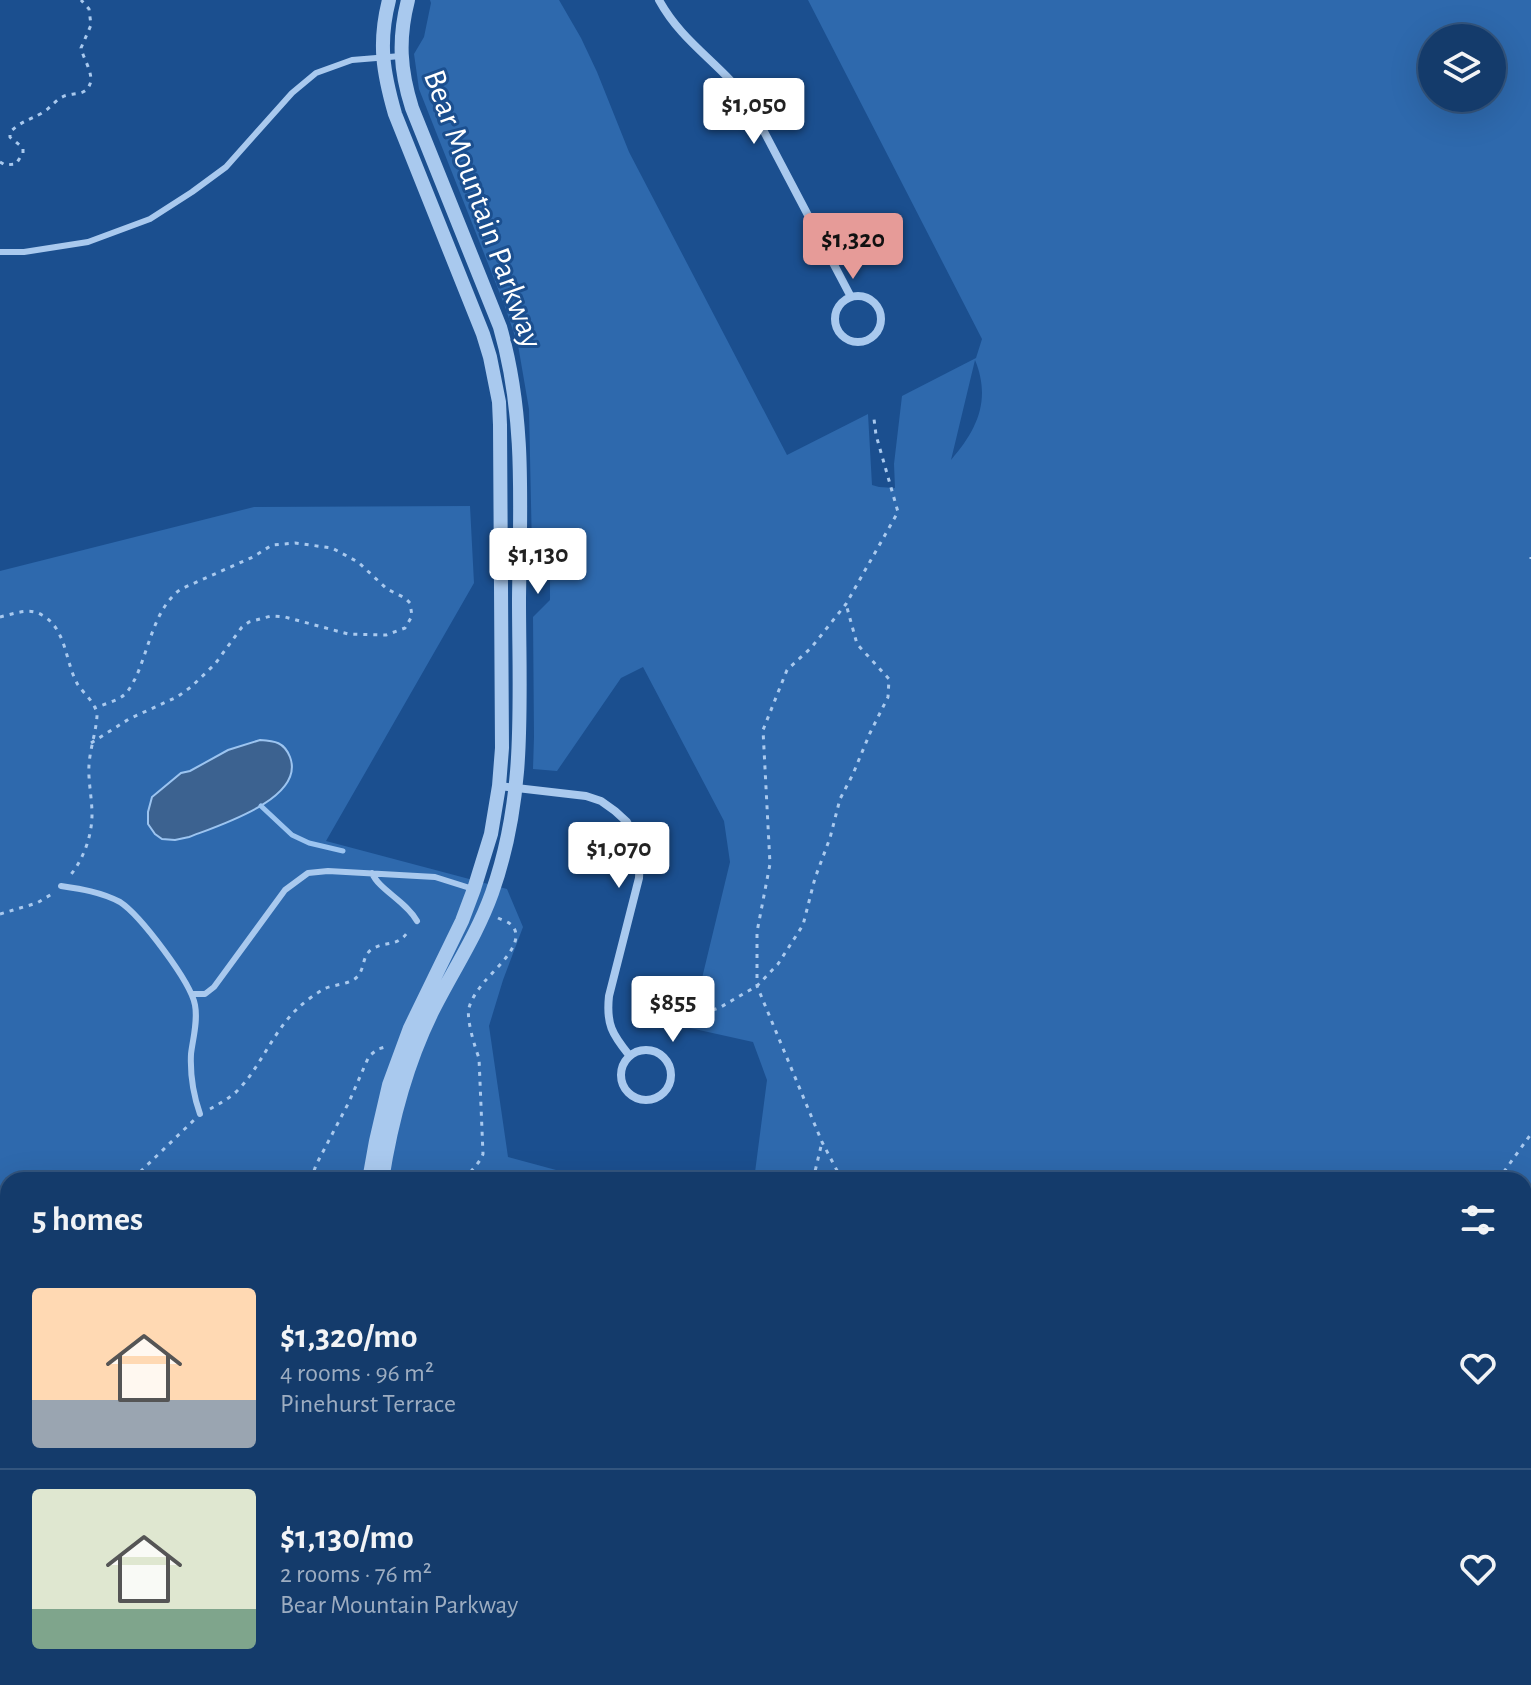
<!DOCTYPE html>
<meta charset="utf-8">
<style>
body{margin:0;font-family:"Alegreya Sans",sans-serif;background:#1d4271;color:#f1f3f6;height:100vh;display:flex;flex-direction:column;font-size:30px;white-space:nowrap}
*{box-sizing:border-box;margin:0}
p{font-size:26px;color:#9dadc1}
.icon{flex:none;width:44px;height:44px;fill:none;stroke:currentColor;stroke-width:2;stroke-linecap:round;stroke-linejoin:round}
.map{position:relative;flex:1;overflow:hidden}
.sheet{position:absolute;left:0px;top:1172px;width:1532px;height:514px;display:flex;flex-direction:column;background:#143b6b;border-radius:24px 24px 0 0;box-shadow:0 8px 32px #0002,0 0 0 2px #33557e}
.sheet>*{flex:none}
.controls{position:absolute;left:1418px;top:24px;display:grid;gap:16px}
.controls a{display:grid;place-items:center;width:88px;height:88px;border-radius:50%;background:#143b6b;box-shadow:0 8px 32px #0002,0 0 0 2px #33557e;font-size:40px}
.price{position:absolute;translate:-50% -68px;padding:0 18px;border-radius:8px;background:#fff;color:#222;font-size:26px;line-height:52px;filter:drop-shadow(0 2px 4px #0008)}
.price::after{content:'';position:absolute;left:50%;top:48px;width:24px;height:18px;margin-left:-12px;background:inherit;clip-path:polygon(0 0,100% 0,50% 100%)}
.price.selected{background:#e69b98;color:#111}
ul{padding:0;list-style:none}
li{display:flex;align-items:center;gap:24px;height:200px;padding:0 32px}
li+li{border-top:2px solid #33557e}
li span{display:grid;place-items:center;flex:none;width:224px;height:160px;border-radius:8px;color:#555}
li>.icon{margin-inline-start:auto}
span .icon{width:96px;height:96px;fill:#fffc;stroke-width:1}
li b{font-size:34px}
h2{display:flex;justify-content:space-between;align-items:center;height:96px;padding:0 32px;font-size:34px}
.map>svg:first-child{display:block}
.green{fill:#2e69ad;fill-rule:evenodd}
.water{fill:#3c6290;stroke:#9cc4f0;stroke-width:2}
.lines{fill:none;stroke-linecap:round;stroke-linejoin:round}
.stream{stroke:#9cc4f0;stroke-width:5}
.path{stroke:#a9c9ee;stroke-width:3;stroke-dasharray:4 6;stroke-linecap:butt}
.service{stroke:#a9c9ee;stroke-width:6}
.minor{stroke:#a9c9ee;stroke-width:8}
.tertiary{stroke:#a9c9ee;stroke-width:14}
.labels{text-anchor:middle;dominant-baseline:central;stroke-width:6;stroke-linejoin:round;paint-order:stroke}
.street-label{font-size:32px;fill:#fff;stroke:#1b4f8f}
</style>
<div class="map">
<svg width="1531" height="1685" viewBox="0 0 1531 1685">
<rect width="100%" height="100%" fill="#1b4f8f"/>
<path class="green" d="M430,0H559L581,38L597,72L629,152L787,455L868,414L872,485L879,487L895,488L894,464L902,396L976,358L982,339L808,0H1531V1685H623L615,1678H1524V1180H754L767,1080L753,1042L690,1028L730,862L724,821L643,667L621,678L557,771L533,769L534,737L533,617L550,600V568L532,550L529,409L518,345L504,304L419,89L414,54L424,37L431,3ZM1492,38V98H1432V38ZM975,360C991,399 978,429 951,460Z
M470,506L474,583L326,841L507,889L523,927L503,980L489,1026L508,1157L593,1180H8V1678H534L532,1685H0V571L254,507Z"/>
<path class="water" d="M260,740C275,741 284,742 290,757C306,799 217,826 189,837L175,840L162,839L155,834L148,824V812L152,797L181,773L190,771L228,750Z"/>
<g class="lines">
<path class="stream" d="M261,806L292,835L309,843L343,851
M72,1685L77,1678"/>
<path class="path" d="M0,162L5,165L16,164L23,153V148L10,137V132C23,120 28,121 42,113C51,108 57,97 68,95C76,93 86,95 90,84C94,74 83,58 81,48L91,25L89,9L81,0
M1531,557V559
M0,617C13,614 30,607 42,615C67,629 65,663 78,685C84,694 97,704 97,716C96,732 90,749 89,765C88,781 92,798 92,814C92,837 83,860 69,877
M91,743L129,719L177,697L191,687L215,664L242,627L249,622L271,616L285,617L348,634L386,635L405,628L412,616L410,603L405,598L387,589L358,562L332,548L295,543L272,545L253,557L181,589C154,608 149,650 135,679C132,684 129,691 124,695C117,701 104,704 95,708
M0,914L37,903L52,894
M684,1019L719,1008L757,986L778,964L803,925L815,878L830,838L840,799L853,774L870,733L888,697L889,679L857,644L846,604
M210,1109C219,1104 228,1099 236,1092C260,1069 272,1032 299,1007C306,1001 315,994 324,989C334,984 350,985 358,976C365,967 362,956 372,949C387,940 398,948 409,930
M135,1180L140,1172L194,1120
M311,1180L316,1165L349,1102L369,1056L378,1049L389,1046
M465,1180C470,1170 479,1165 483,1154L479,1058C475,1048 466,1018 469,1008C471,999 479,988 485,981C495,969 531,939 509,923C506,921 502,920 498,918
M813,1180L822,1142
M842,1180L822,1142L757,986V932L770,864L763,730L787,670L811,648L846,604L898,512L876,435L874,419
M1498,1180L1531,1134
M0,1309L8,1299
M1524,1436L1531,1425
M0,1532L8,1530
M0,1673L8,1666
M731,1678V1685
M384,1685V1678"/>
<path class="service" d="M0,252H24L88,242L150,219L192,192L226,167L292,93L316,73L352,60L401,56
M372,873C379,890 406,901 417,921
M61,886C81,889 101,892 120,902C140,915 191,982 195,1005C198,1021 193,1038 191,1054C190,1075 193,1094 200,1114
M192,994H205L214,987L285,890L308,873L328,871L435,877L473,889"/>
<path class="minor" d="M659,0C683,44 722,64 749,103L851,297
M835 319a23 23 0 1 1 46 0a23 23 0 1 1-46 0Z
M499,786L586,796L601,801L615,811L627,822L636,839L640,856L639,878L609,996C606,1024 612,1034 629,1055
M621 1075a25 25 0 1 1 50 0a25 25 0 1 1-50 0Z"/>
<path class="tertiary" d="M369,1180L376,1141L389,1085L410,1028L462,921L474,889L491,834L499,786L502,748L500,425L499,402L490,357L483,334L395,114C383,72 378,43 389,0
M382,1180C391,1122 406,1065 432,1012C452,972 477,935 492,893C527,794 519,701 519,599C520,506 526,417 500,327L412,108C400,70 398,39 408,0
M291,1685L293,1678
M304,1685L307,1678"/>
</g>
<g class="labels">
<g class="street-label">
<text transform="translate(483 209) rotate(70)">Bear Mountain Parkway</text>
</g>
</g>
</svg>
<div class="controls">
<a><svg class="icon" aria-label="layers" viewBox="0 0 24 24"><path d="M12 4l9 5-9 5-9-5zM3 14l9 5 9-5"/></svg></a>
</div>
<b class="price" style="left:754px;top:146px">$1,050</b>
<b class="price selected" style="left:853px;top:281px">$1,320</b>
<b class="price" style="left:538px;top:596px">$1,130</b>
<b class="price" style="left:619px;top:890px">$1,070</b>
<b class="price" style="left:673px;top:1044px">$855</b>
<section class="sheet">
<h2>5 homes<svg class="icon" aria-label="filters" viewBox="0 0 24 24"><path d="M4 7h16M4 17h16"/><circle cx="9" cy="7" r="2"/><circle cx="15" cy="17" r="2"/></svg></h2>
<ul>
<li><span style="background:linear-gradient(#ffd9b3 70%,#9aa5b1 0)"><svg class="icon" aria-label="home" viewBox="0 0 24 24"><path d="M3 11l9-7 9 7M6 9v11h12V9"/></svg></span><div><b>$1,320/mo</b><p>4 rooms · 96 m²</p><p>Pinehurst Terrace</p></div><svg class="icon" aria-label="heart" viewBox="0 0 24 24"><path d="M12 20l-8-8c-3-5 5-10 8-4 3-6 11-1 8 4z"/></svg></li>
<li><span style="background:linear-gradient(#dfe7d0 75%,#7fa58c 0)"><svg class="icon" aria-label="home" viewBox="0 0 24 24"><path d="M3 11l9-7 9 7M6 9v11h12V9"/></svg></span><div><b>$1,130/mo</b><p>2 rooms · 76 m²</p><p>Bear Mountain Parkway</p></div><svg class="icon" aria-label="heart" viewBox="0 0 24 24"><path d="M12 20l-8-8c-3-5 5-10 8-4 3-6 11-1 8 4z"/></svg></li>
</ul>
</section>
</div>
